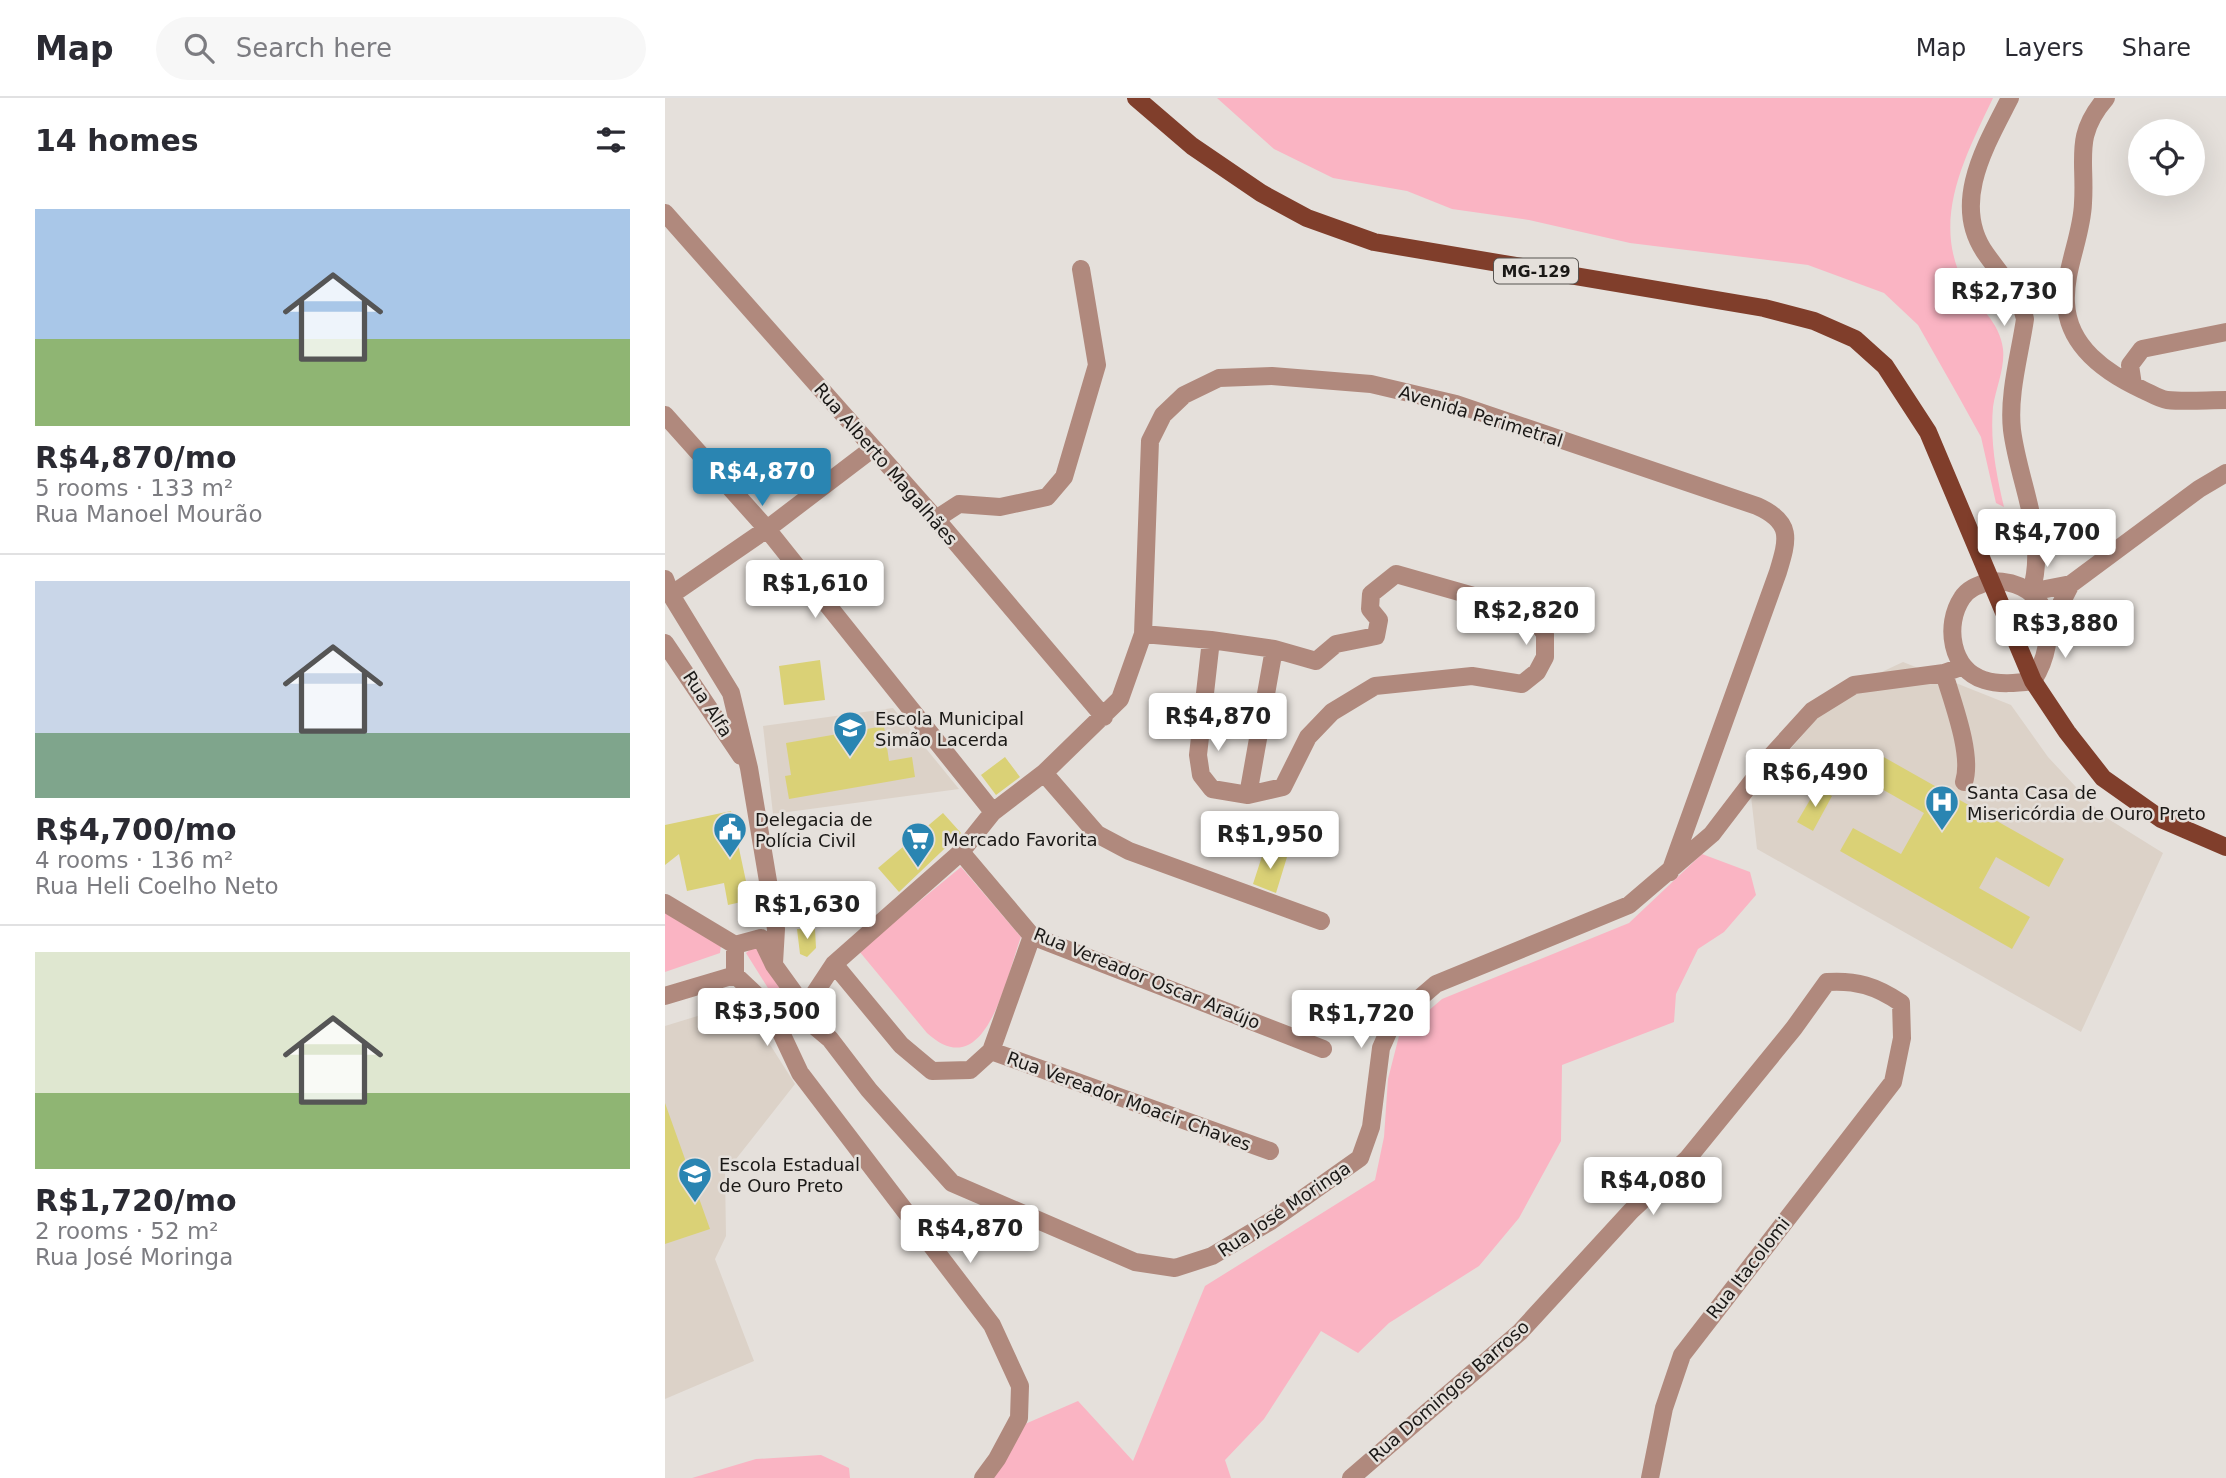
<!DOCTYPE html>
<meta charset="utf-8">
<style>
body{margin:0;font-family:"DejaVu Sans",sans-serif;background:#f7f7f7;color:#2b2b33;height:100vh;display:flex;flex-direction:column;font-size:26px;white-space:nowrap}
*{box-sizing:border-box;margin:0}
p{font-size:23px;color:#7c7c81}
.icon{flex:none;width:38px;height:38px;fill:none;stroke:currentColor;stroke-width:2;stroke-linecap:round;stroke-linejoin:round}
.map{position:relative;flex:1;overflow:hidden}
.side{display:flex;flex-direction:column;background:#fff;width:665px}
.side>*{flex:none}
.fabs{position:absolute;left:1463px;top:21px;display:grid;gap:14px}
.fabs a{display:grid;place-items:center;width:77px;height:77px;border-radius:50%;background:#fff;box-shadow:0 7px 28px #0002;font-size:35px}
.price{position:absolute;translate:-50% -60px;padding:0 16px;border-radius:7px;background:#fff;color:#222;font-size:23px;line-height:46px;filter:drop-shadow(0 2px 4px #0008)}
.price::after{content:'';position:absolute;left:50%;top:42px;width:21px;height:16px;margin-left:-10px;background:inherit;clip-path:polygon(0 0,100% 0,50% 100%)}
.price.current{background:#2a85b2;color:#fff}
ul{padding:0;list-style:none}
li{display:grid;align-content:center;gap:14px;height:371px;padding:0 35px}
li+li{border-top:2px solid #e1e1e2}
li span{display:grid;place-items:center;height:217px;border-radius:0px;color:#555}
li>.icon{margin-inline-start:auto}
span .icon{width:126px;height:126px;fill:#fffc;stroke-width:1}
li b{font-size:30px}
h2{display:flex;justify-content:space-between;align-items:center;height:84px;padding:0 35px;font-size:30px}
header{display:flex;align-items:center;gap:42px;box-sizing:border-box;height:98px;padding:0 35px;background:#fff;border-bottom:2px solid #e1e1e2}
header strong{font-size:33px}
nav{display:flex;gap:38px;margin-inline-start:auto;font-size:24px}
.search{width:490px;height:63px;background:#f7f7f7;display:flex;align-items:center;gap:18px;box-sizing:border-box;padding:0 24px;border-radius:38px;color:#7c7c81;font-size:26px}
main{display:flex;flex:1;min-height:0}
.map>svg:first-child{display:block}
.built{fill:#dcd2c8}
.green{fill:#fab4c3}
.building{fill:#dad176}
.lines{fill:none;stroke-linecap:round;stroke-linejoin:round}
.minor{stroke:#b0897d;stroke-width:18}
.major{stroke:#803e2b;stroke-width:18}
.labels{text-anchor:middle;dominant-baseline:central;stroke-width:5;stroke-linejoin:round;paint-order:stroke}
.shield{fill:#e5e0db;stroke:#575451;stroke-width:2}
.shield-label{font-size:16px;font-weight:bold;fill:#1a1816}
.street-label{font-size:18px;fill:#1a1816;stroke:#e5e0db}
.poi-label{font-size:18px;fill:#1a1816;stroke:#e5e0db;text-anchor:start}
</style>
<header>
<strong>Map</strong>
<div class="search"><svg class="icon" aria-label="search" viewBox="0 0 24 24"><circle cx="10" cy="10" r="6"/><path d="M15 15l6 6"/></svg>Search here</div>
<nav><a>Map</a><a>Layers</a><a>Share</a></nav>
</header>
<main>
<section class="side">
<h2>14 homes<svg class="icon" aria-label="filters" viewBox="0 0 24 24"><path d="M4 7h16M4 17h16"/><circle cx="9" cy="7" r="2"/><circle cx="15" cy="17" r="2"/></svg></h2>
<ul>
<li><span style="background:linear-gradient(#a9c7e8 60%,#8fb573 0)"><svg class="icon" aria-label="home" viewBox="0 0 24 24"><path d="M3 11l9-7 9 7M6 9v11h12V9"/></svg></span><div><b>R$4,870/mo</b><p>5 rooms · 133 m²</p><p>Rua Manoel Mourão</p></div></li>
<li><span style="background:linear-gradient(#c9d6e8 70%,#7fa58c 0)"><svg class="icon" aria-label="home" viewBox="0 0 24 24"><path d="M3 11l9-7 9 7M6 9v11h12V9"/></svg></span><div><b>R$4,700/mo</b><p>4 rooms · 136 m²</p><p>Rua Heli Coelho Neto</p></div></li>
<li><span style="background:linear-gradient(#dfe7d0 65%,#8fb573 0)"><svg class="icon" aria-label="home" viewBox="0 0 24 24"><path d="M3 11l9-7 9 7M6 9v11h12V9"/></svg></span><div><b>R$1,720/mo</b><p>2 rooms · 52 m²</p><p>Rua José Moringa</p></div></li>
</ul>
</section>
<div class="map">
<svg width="1561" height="1380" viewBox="0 0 1561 1380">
<rect width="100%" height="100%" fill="#e5e0db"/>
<path class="built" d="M1238,564L1346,607L1383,659L1437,717L1498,755L1416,934L1092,751L1086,698L1174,594Z
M228,610L294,691L108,716L98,628Z
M78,904L130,986L60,1075L61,1138L50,1161L89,1263L0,1301V928Z"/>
<path class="green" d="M552,0H1328C1300,59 1265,123 1300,187C1313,209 1335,224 1338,251C1340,271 1331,289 1328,309C1325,344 1331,375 1339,409L1331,405L1316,339L1295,301L1253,227L1219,195L1143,167L965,145L864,122L787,111L742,93L668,80L609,51Z
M1037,756L1085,774L1091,797L1059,834L1033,851L1011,896L1009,924L897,967L896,1043L854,1120L814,1168L724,1225L693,1255L656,1233L599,1321L560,1362L566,1380H315L360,1326L413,1303L468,1363L540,1188L710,1082L719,1039L723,981L734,938L777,901L964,825Z
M296,769L356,839C341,879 321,989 262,935L194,853Z
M0,799L56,847L55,855L0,874Z
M92,845L128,901L113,906L81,855Z
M156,1357L184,1370L185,1380H27L91,1361Z"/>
<path class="building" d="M155,562L160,602L119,607L114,568Z
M219,628L224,663L247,659L250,679L124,701L120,678L126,677L121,645Z
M1208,653L1399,761L1384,789L1331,759L1314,790L1365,819L1347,851L1175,753L1188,730L1236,756L1259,715L1194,678Z
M340,659L355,679L331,697L316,677Z
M1152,690L1167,698L1148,733L1132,724Z
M66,713L85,802L63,807L59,785L22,793L14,756L0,767V727Z
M278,715L296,735L234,794L213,770Z
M599,752L622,759L611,795L588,786Z
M132,831H150L151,850L142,859L135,856Z
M0,1005L45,1131L0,1146Z"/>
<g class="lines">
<path class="minor" d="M1345,0C1321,47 1285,106 1321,156C1335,176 1355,197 1360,221C1355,256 1343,296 1347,332C1354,387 1383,439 1366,494L1406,486
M1441,0C1408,38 1421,61 1418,105C1417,138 1399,172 1401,205C1403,249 1441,275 1478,292C1485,295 1494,301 1502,302C1521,304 1542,302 1561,302
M0,115L271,421L439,619
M1468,287L1465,267L1477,251L1561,234
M0,317L102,431L328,714
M271,421L294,406L335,409L382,399L399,379L432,267L416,171
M0,481L6,497L66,595L84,670L111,831L109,865
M1325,483C1386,482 1396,538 1368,583C1352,585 1334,587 1319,582C1286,572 1279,527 1297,500C1303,490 1314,487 1325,483Z
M6,497L102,431L207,351
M1384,529L1406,486L1534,391L1561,375
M478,536L546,542L533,657L536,677L547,691L583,697L618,689L643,639L667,614L710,588L807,578L857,586L872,574L880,559V536L865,514L731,476L706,496L705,511L714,522L711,538L671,546L651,563L609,551L546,542
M0,545L76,658
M1279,575C1287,603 1308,656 1299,684
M379,675L432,736L464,753L656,823
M583,697L609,551
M296,754L367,838L658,951
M0,805L70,847
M169,866L236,947L267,973L305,972L326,953L605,1053
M0,898L70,877
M104,909L135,975L327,1227L355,1288L354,1320L332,1361L318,1380
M140,910L169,866L296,754L328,714L379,675L455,601L478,536L485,343L498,317L519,297L554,280L607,278L706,286L791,306L1092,408C1128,424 1123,441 1113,474L1005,774
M137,918L140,910L109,867L96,840L70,847V877L104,909L110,912L128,910L165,941L204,992L287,1085L470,1164L510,1170L547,1158L606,1123L695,1060L706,1029L716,950L728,923L771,886L964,807L1047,736L1108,656L1147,613L1189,587L1279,575L1296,569
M326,953L367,838
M686,1380L855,1234L966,1113L1023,1060L1129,930L1162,884C1191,882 1211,888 1236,905L1237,940L1228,984L1017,1257L999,1310L985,1380"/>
<path class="major" d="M471,0L527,48L596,95L642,120L709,144L1099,210L1149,223L1190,241L1220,268L1263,334L1368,583L1402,634L1438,680L1496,721L1561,749"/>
</g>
<defs>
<g id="school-pin" transform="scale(1.75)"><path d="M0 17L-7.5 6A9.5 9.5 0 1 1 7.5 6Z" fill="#2a85b2" stroke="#e5e0db"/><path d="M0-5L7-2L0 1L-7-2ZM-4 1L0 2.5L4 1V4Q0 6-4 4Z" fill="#fff"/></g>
<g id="hospital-pin" transform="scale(1.75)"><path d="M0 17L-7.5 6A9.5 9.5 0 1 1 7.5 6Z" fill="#2a85b2" stroke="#e5e0db"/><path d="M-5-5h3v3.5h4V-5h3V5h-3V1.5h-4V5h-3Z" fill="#fff"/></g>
<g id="civic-pin" transform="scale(1.75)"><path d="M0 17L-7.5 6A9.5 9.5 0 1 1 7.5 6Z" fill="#2a85b2" stroke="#e5e0db"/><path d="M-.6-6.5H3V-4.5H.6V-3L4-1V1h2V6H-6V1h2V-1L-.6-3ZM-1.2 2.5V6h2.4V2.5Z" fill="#fff"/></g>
<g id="supermarket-pin" transform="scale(1.75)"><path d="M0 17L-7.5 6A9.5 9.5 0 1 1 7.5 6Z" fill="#2a85b2" stroke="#e5e0db"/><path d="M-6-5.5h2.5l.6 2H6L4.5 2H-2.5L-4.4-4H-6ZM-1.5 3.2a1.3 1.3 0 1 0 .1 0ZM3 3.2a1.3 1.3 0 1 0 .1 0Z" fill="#fff"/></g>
</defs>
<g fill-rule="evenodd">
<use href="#school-pin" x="185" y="630"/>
<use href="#hospital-pin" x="1277" y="704"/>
<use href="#civic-pin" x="65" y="731"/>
<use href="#supermarket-pin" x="253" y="741"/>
<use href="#school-pin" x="30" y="1076"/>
</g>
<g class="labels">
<rect class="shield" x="829" y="160.5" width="84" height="25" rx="5"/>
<g class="shield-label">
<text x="871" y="173">MG-129</text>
</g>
<g class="street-label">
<text transform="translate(816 318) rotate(17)">Avenida Perimetral</text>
<text transform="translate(221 366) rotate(49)">Rua Alberto Magalhães</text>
<text transform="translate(43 606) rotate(57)">Rua Alfa</text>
<text transform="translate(482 880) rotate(22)">Rua Vereador Oscar Araújo</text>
<text transform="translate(464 1003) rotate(20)">Rua Vereador Moacir Chaves</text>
<text transform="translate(619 1111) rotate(-34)">Rua José Moringa</text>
<text transform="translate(1083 1170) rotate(-52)">Rua Itacolomi</text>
<text transform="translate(784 1293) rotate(-41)">Rua Domingos Barroso</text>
</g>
<g class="poi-label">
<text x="210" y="620">Escola Municipal<tspan x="210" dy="21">Simão Lacerda</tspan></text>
<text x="1302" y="694">Santa Casa de<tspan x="1302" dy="21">Misericórdia de Ouro Preto</tspan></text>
<text x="90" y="721">Delegacia de<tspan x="90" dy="21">Polícia Civil</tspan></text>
<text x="278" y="741">Mercado Favorita</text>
<text x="54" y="1066">Escola Estadual<tspan x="54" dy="21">de Ouro Preto</tspan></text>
</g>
</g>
</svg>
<div class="fabs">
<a><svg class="icon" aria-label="locate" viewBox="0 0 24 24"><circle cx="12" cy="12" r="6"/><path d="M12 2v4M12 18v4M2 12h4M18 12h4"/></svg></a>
</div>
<b class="price" style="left:1339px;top:230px">R$2,730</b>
<b class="price current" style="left:97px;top:410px">R$4,870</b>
<b class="price" style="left:1382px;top:471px">R$4,700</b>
<b class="price" style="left:150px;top:522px">R$1,610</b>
<b class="price" style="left:861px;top:549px">R$2,820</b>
<b class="price" style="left:1400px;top:562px">R$3,880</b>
<b class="price" style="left:553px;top:655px">R$4,870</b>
<b class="price" style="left:1150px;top:711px">R$6,490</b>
<b class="price" style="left:605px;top:773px">R$1,950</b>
<b class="price" style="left:142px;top:843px">R$1,630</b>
<b class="price" style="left:102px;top:950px">R$3,500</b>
<b class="price" style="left:696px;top:952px">R$1,720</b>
<b class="price" style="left:988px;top:1119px">R$4,080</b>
<b class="price" style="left:305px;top:1167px">R$4,870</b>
</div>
</main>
